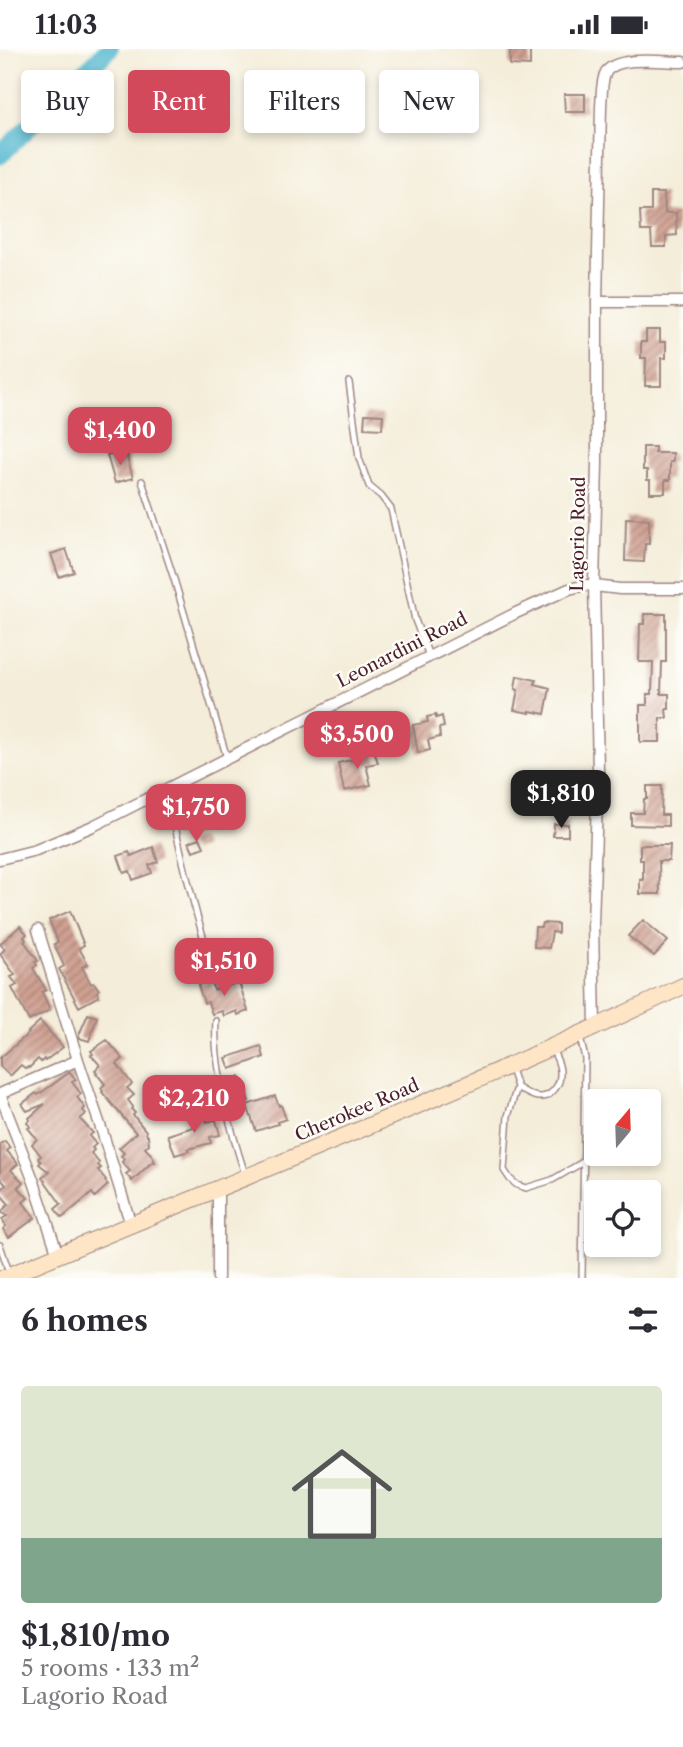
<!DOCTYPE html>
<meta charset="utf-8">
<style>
body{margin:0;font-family:"Libre Caslon Text",serif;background:#f2f2f3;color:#2b2b33;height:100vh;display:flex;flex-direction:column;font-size:26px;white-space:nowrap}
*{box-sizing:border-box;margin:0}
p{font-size:23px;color:#7c7c81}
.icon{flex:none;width:38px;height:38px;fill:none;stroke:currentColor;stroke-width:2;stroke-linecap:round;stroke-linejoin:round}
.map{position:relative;height:1229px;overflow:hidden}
.panel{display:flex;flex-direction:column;background:#fff;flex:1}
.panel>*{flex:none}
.guide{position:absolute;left:21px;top:21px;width:642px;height:63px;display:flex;gap:14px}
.needle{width:46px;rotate:19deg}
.tools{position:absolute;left:584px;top:1040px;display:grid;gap:14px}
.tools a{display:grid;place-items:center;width:77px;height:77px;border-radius:7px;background:#fff;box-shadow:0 4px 10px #0003;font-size:35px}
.price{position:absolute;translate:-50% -60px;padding:0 16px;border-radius:14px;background:#d1495b;color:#fff;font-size:23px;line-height:46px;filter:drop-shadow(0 2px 4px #0008)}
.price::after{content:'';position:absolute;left:50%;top:42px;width:21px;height:16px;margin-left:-10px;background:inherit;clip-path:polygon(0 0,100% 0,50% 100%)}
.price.on{background:#222;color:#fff}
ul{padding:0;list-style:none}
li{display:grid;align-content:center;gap:14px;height:371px;padding:0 21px}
li span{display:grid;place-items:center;height:217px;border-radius:7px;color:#555}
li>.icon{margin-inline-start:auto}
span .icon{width:126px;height:126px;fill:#fffc;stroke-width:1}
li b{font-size:30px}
h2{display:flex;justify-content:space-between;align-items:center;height:84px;padding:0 21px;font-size:30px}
.tag{padding:0 24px;border-radius:7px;background:#fff;box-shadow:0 4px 10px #0003;font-size:24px;line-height:63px}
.tag.on{background:#d1495b;color:#fff}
.status{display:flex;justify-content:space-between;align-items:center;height:49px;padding:0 35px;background:#fff;direction:ltr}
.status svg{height:19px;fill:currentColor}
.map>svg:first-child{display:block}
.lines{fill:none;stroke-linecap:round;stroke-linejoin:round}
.river{stroke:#50b6cf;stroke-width:19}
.building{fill:url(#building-hatch)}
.lane-casing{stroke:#9f8682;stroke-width:8}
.street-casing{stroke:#9f8682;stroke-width:13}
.secondary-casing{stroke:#9f8682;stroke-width:18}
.lane{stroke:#fff;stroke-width:5}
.street{stroke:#fff;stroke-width:10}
.secondary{stroke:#fde5c5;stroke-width:16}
.labels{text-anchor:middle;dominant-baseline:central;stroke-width:5;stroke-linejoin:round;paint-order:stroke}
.street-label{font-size:18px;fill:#4a1f2b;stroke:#fdfcf7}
</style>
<div class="status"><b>11:03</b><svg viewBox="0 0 49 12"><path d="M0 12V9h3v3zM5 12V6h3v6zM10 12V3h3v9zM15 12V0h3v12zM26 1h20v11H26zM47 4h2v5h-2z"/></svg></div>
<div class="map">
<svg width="683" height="1229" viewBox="0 0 683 1229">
<defs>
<pattern id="building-hatch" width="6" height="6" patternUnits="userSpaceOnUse" patternTransform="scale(1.75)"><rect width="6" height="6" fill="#cfa091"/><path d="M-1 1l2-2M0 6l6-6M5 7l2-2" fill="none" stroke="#aa8277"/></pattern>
</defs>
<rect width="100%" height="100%" fill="#fdfcf7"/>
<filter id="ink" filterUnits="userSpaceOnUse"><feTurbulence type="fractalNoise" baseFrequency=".0143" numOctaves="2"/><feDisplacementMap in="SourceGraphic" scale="14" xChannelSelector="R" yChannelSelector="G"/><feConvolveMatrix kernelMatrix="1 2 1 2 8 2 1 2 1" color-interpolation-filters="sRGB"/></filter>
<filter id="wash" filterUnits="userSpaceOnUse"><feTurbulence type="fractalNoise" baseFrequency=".00686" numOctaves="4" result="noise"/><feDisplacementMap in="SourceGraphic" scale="28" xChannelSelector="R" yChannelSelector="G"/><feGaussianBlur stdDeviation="1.57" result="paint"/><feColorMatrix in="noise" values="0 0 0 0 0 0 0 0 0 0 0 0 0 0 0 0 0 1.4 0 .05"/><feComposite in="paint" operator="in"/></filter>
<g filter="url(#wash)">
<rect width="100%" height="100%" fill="#f4edd9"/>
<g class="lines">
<path class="river" d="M0,106L109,0"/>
</g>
<g id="blocks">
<path class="building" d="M510,0H530V17L510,16Z
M564,45H585V63H565Z
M651,144H664L665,164H676L677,186L666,187V198H652L651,182H641L640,162H651Z
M646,281H660V293H666V309H661V337H645L646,309H641V293H646Z
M365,365L383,366L382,380L364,379Z
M643,398H655V404H673V413H670V431H665V444H650V431H647V421H643Z
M125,401L133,429L115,434L107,406Z
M626,469L649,470V495H645L644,513L625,512Z
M66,500L74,523L59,528L51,505Z
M644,565H666V613H662L661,645H669V660H666L667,669H660V693H640V656H647V645H652L653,613H639L640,575H644Z
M517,627L536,631L535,635L550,639L545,665L530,662V664L514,661L518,641L515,640Z
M436,666V669L442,667L444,678L439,679L440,688L428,691L430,701L418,704L413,676L428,673L427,668Z
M374,701L378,714L366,716L371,736L344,742L338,714L360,709L359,704Z
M647,737H662L661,766H668V777L631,776V764H643L644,750H647Z
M554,775H568V787H553Z
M200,789L204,798L193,802L189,793Z
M640,796H670L669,812H659L660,845H640V830L643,831V811H640Z
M153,798L158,813L149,816L152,824L133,831L130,822L124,824L118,807L129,803L131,807Z
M70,862L84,896L79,899L88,915L82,918L91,935L94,934L99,941L97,943L99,947L79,958L59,920L64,917L54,895L58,893L49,871Z
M643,871L668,892L654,907L628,887Z
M542,874L558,875V884L552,883L549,899L534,898L535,878H541Z
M20,877L27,885L24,888L26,891L24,892L38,912L35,913L37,916L33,919L46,941L42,943L50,961L29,972L12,939L17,936L11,928L15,926L0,905L5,900L0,895Z
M210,931L214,941L239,933L248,962L238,966L237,962L224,967L222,962L212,965L208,953L204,954L198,936Z
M88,965L97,968L89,992L79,989V986Z
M40,972L63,998L45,1012L44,1010L41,1013L38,1010L29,1019L28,1018L26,1020L21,1016L10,1027L0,1017V1009L29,984L28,983Z
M107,991L123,1010L117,1015L132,1035L127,1039L134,1046L128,1051L133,1058L131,1060L135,1064L133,1066L146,1082L147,1087H148L149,1095L145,1099L152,1106L155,1113L151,1114L132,1132L126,1125L130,1122L122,1113L124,1110L121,1107L124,1104L119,1099L136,1084L102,1043L103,1042L101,1039L105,1035L96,1024L97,1023L95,1021L100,1016L91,1006L93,1005L91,1002Z
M261,997L264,1008L230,1020L226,1009Z
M70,1023L76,1031L72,1033L81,1045L77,1048L85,1059L83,1061L86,1065L80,1070L93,1084L89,1087L96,1095L92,1099L94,1101L91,1104L99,1114L98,1116L101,1119L98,1121L106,1131L105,1132L108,1136L95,1148L92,1144L62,1169L55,1160L61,1155L42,1128L49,1123L39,1115L41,1113L38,1109L41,1107L32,1095L37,1090L28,1079L30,1078L27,1073L30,1071L29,1069L45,1055L27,1062L22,1055L36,1044L38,1046Z
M240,1027L249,1052L238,1055L236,1047L232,1048L229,1039L234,1037L232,1030Z
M275,1047L279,1057L281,1056L286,1070L277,1073L278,1075L256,1082L247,1056Z
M205,1066L207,1073L216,1071L220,1086L210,1088L211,1094L188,1100L189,1102L175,1106L168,1086L193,1078L191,1070Z
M5,1092L10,1099L7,1102L18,1115L11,1121L23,1133L18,1138L28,1149L23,1153L35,1169L9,1188L3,1180L6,1177L2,1170L7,1167L1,1163L9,1155L0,1145V1142L6,1136L0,1129V1095Z"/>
</g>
</g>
<g filter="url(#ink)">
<use href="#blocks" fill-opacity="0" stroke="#9f8682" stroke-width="2"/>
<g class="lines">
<g class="lane-casing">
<path id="lane" d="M349,333L359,409L369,437L381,447L391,460L415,571L429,607
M142,432L174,530L227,709
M167,738C178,796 192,852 209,908
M216,972C213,1015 231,1083 245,1125
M580,989L585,1009L582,1229
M511,1020L517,1038L508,1067L504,1121L510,1130L517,1136L526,1139L552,1131L583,1113
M517,1038C529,1046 542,1054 553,1042C557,1038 560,1032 560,1026C561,1016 556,1007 551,999
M0,1196L9,1223"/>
</g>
<g class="street-casing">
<path id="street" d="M597,253H683
M0,810L36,801L93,777L516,564L569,540L586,536L620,540H683
M38,881L78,1011L103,1085L131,1176
M595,979L593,875L598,721L594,536L597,415V253L601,57C602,47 601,32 606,23C618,6 664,13 683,13
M0,1045L34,1133L58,1206
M0,1045L78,1011
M216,1141L218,1147V1229"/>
</g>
<g class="secondary-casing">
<path id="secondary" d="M3,1229C230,1133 461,1044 683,937"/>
</g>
<use href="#lane" class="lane"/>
<use href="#street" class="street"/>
<use href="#secondary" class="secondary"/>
</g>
</g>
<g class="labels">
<g class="street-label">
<text transform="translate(578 485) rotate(-89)">Lagorio Road</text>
<text transform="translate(402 601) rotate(-27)">Leonardini Road</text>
<text transform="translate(357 1061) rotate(-23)">Cherokee Road</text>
</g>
</g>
</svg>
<div class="tools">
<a><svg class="needle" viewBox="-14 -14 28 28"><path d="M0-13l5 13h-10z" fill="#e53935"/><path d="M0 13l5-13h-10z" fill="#7c7c81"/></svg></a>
<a><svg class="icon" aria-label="locate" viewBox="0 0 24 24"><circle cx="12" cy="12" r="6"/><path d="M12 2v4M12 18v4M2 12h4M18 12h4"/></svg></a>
</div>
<b class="price" style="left:120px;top:418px">$1,400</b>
<b class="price" style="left:357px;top:722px">$3,500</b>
<b class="price on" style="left:561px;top:781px">$1,810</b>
<b class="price" style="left:196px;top:795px">$1,750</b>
<b class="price" style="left:224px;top:949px">$1,510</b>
<b class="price" style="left:194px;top:1086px">$2,210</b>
<div class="guide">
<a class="tag">Buy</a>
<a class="tag on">Rent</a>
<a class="tag">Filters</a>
<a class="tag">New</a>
</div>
</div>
<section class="panel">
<h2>6 homes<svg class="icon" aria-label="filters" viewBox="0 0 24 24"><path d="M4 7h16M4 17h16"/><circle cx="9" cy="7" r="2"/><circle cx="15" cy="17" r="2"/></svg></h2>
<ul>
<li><span style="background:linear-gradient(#dfe7d0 70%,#7fa58c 0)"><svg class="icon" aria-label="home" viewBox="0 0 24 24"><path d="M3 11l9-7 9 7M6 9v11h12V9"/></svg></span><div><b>$1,810/mo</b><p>5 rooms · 133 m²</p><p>Lagorio Road</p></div></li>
</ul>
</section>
